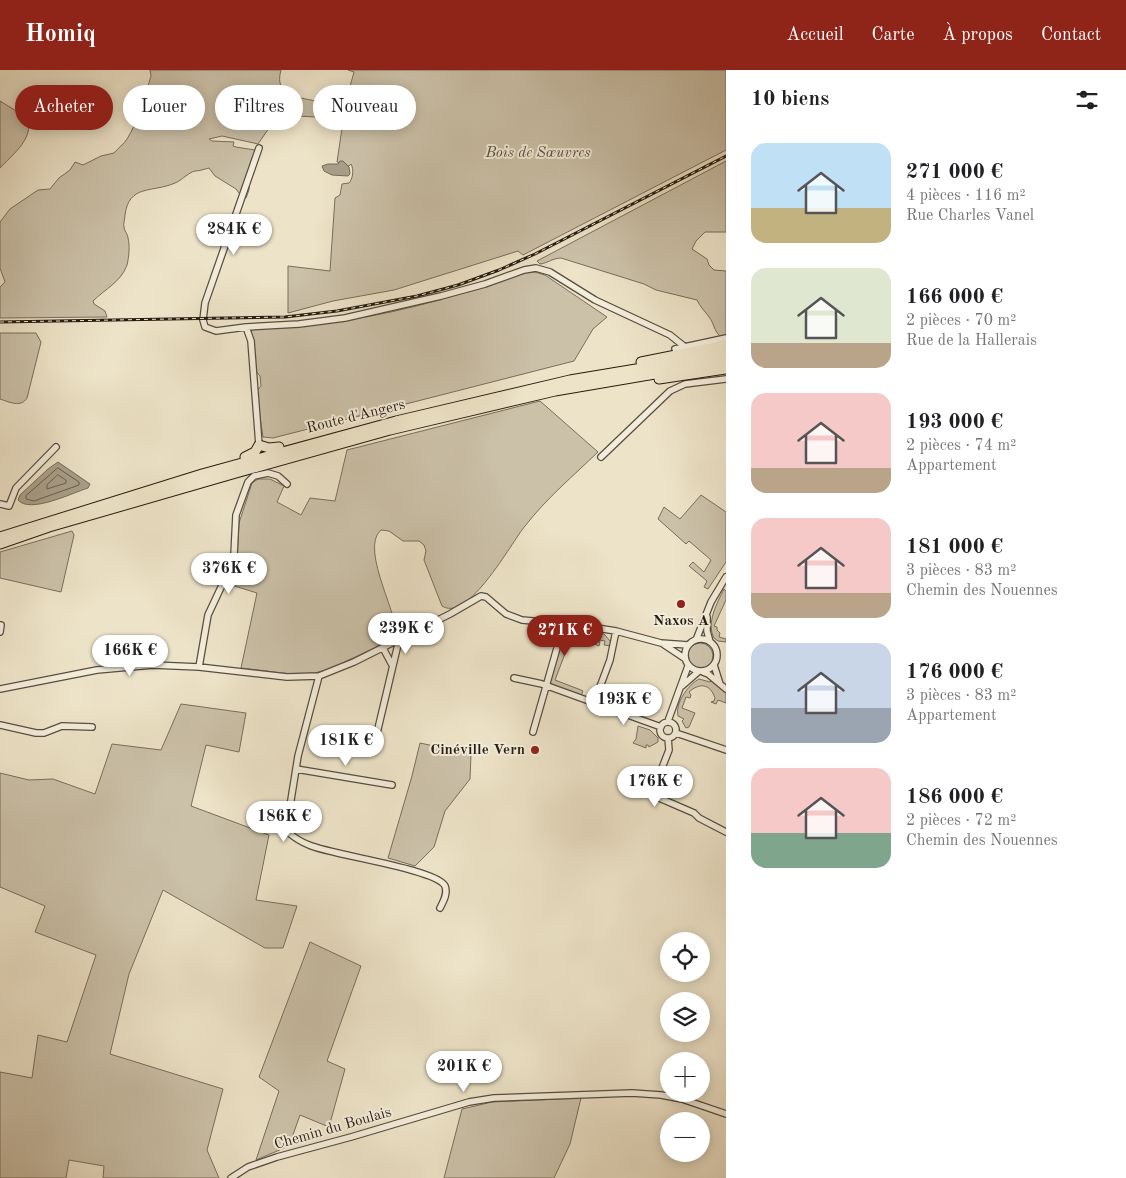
<!DOCTYPE html>
<html lang="fr">
<meta charset="utf-8">
<style>
body{margin:0;font-family:"Old Standard TT",serif;background:#f6f6f6;color:#202124;height:100vh;display:flex;flex-direction:column;font-size:19px;white-space:nowrap}
*{box-sizing:border-box;margin:0}
p{font-size:16px;color:#757577}
.icon{flex:none;width:28px;height:28px;fill:none;stroke:currentColor;stroke-width:2;stroke-linecap:round;stroke-linejoin:round}
.map{position:relative;flex:1;overflow:hidden}
.drawer{display:flex;flex-direction:column;background:#fff;width:400px}
.drawer>*{flex:none}
.banner{position:absolute;left:15px;top:15px;width:475px;height:45px;display:flex;gap:10px}
.buttons{position:absolute;left:660px;top:862px;display:grid;gap:10px}
.buttons a{display:grid;place-items:center;width:50px;height:50px;border-radius:50%;background:#fff;box-shadow:0 2px 12px #0003;font-size:25px}
.price{position:absolute;translate:-50% -42px;padding:0 11px;border-radius:18px;background:#fff;color:#222;font-size:16px;line-height:32px;filter:drop-shadow(0 1px 2px #0008)}
.price::after{content:'';position:absolute;left:50%;top:30px;width:15px;height:11px;margin-left:-8px;background:inherit;clip-path:polygon(0 0,100% 0,50% 100%)}
.price.active{background:#8f2418;color:#fff}
ul{padding:0;list-style:none}
li{display:flex;align-items:center;gap:15px;height:125px;padding:0 25px}
li span{display:grid;place-items:center;flex:none;width:140px;height:100px;border-radius:15px;color:#555}
li>.icon{margin-inline-start:auto}
span .icon{width:60px;height:60px;fill:#fffc;stroke-width:1}
li b{font-size:21px}
h2{display:flex;justify-content:space-between;align-items:center;height:60px;padding:0 25px;font-size:21px}
.pill{padding:0 18px;border-radius:22px;background:#fff;box-shadow:0 2px 12px #0003;font-size:18px;line-height:45px}
.pill.active{background:#8f2418;color:#fff}
header{display:flex;align-items:center;gap:30px;box-sizing:border-box;height:70px;padding:0 25px;background:#8f2418;color:#fff}
header strong{font-size:24px}
nav{display:flex;gap:28px;margin-inline-start:auto;font-size:18px}
main{display:flex;flex:1;min-height:0}
.map>svg:first-child{display:block}
.green{fill:#cbc1a9;stroke:#786e5d}
.water{fill:#a99f8a;stroke:#746b5a}
.lines{fill:none;stroke-linecap:round;stroke-linejoin:round}
.shore{stroke:#675e4e;stroke-width:1}
.minor-casing{stroke:#574e3f;stroke-width:8}
.trunk-casing{stroke:#251c11;stroke-width:11}
.minor{stroke:#f3eddb;stroke-width:5.5}
.trunk{stroke:#ede3c8;stroke-width:9}
.rail-casing{stroke:#251c11;stroke-width:3}
.rail{stroke:#f3eddb;stroke-width:1;stroke-dasharray:4;stroke-linecap:butt}
.poi-dot{fill:#8f2418;stroke:#f3eddb;stroke-width:2}
.labels{text-anchor:middle;dominant-baseline:central;stroke-width:4;stroke-linejoin:round;paint-order:stroke}
.park-label{font-size:15px;font-style:italic;fill:#574e3f;stroke:#f3eddb}
.street-label{font-size:15px;fill:#251c11;stroke:#f3eddb}
.poi-label{font-size:15px;font-weight:bold;fill:#251c11;stroke:#f3eddb}
</style>
<header>
<strong>Homiq</strong>
<nav><a>Accueil</a><a>Carte</a><a>À propos</a><a>Contact</a></nav>
</header>
<main>
<div class="map">
<svg width="726" height="1108" viewBox="0 0 726 1108">
<rect width="100%" height="100%" fill="#ede3c8"/>
<filter id="stains"><feTurbulence type="fractalNoise" baseFrequency=".004" numOctaves="4"/><feColorMatrix values="0 0 0 0 .2 0 0 0 0 .09 0 0 0 0 .02 0 0 0 .5 -.17"/></filter>
<radialGradient id="worn" r=".72"><stop offset=".6" stop-color="#630" stop-opacity="0"/><stop offset="1" stop-color="#630" stop-opacity=".3"/></radialGradient>
<path class="green" d="M150,0H281C273,28 301,27 320,32L319,44L316,47L278,45L258,74L222,66L209,69L212,71L234,72L233,76L236,77L255,80L256,83L250,102L249,120L246,128L242,127L236,119L215,106L209,98C204,99 200,101 195,101C189,102 181,111 175,113C152,123 129,114 125,145C125,149 123,154 124,157C124,161 128,164 128,168C130,175 129,187 127,195C121,212 105,219 93,231L94,234L105,241L107,247L0,248V217L5,212L0,198V152L10,139L38,120L50,119L59,108L70,100L75,92L83,95L101,86L114,83C118,78 124,74 127,69C137,54 142,30 149,13L151,6Z
M348,0H726V80L523,185L518,181L394,220L333,231L288,243V196L330,201L335,128L340,125L342,114L349,113C353,109 354,99 351,94L349,96L337,92L346,31L354,2Z
M0,31L18,42L29,53C30,72 12,85 0,98Z
M726,91V162H705L696,171L692,179L707,189L709,195L714,200L726,201V265L720,266C714,261 714,253 709,247C705,241 700,237 697,230L656,220L644,214L561,188C553,188 548,193 540,194L537,191Z
M525,202H535L545,205L607,247L593,259L574,291L273,368L263,367L256,322L261,316L260,306L255,300L251,259C283,256 315,255 347,250C408,241 467,223 525,202Z
M0,263H36L41,272L27,328C21,338 9,332 0,329Z
M540,331L598,382C573,406 546,429 525,456C511,473 468,553 442,536L424,490L426,481L424,475L419,471H403L389,461L381,460C358,479 404,554 395,568L332,598L315,603L291,604L241,598L257,523L228,514L237,487L239,453L252,413L258,409H270L284,416L277,432L301,445L310,428L335,431L347,380Z
M701,425L726,442V492L708,519L704,517L707,511L689,496L693,492L704,502L711,490L689,471L686,474L658,449L664,437L680,449Z
M72,461L74,465L61,522L0,508V482Z
M724,519L726,521V530L714,556L717,557V560L720,563L719,567L726,569V572L718,571L714,568C706,553 717,533 724,519Z
M573,560L604,564L611,572V576L604,575L605,571L600,570L599,576L575,566L572,574L569,573L555,610L581,620L583,621L581,626L552,615L550,612L563,567Z
M687 586a13 13 0 1 1 26 0a13 13 0 1 1-26 0Z
M699,609L710,612L712,610L726,623V633L718,630L716,634L711,632L714,631L715,628C710,613 699,613 689,622L691,625L690,628L686,627L682,638L695,643L689,657L686,658L682,651L684,649L678,646C675,633 688,615 699,609Z
M181,634L246,643L239,682L206,675L191,736L269,765L256,830L297,836L283,878H265L163,820L129,904L110,984L223,1019L207,1080L219,1108H103L104,1096L69,1090L66,1108H0V1002L32,1008L38,965L67,972L96,885L35,862L45,836L0,817V703L29,710L53,709L95,724L112,674L161,680Z
M638,656L650,660L658,668V672L649,677L648,675H646V678L633,673L636,669Z
M420,673L471,684L470,709L445,741L434,777L415,796L388,788L412,706Z
M310,872L361,896L327,991L345,999L329,1057L300,1045L289,1076L256,1090L279,1021L259,1007Z
M581,1028L570,1074L554,1108H444L462,1039L492,1032Z"/>
<path class="water" d="M340,91H343L349,97L350,104L348,106L332,105L324,101L322,96L328,94H338Z
M58,392L90,414L88,418C72,423 30,444 18,430L20,425L48,399Z"/>
<g class="lines">
<path class="shore" d="M58,398L79,412V415L34,431L26,429V426Z
M58,405L66,410V413L47,419V415Z"/>
<g class="minor-casing">
<path id="minor" d="M246,257L299,254L345,248L441,226L485,214L524,200L536,198L550,202L595,230L670,265L685,277
M675,279L726,268
M259,375L251,271L246,257L216,261L205,257L203,250L205,233L259,78
M601,387L670,321L685,314L726,309
M0,434L9,436L16,418L56,377
M707,547V561L710,572
M0,562L1,555
M685 585a16 16 0 1 1 32 0a16 16 0 1 1-32 0Z
M696,570L711,532L726,507
M663,574L684,588
M383,578L392,595
M714,595L720,614
M199,597L208,545L231,496L234,485L236,445L248,412L254,406L268,403L278,406L287,414
M703,602L708,604L726,619
M319,606L298,686L287,755L289,763C295,768 301,772 309,775C331,785 437,799 445,816C448,824 443,832 440,838
M514,608L542,614L661,657
M682,616L698,602
M0,619L97,600L153,595L199,597L287,607L319,606L354,592L450,544L481,526L486,527L506,544L522,550L578,555L616,561L661,573L688,575
M594,633L610,590L616,561
M668,651L688,596
M660 660a8 8 0 1 1 16 0a8 8 0 1 1-16 0Z
M0,655L36,663H44L62,656L92,657
M533,662L557,578L562,553
M377,663L399,570
M676,663L726,680
M668,668L669,680L653,721L657,727L694,743L699,748L726,762
M296,699L392,715
M231,1108L248,1097L277,1087L351,1067L469,1032L494,1028L632,1023L661,1025L682,1029L726,1044"/>
</g>
<g class="trunk-casing">
<path id="trunk" d="M641,292L726,275
M659,309L726,299
M245,387L255,382L259,375L269,378L279,377
M0,467L202,404L396,351L570,310L726,284
M0,474L49,457L236,403L390,360L555,321L726,292"/>
</g>
<use href="#minor" class="minor"/>
<use href="#trunk" class="trunk"/>
<g class="rail-casing">
<path id="rail" d="M0,252L285,247L337,241L417,226L458,215L499,200L535,184L726,86"/>
</g>
<use href="#rail" class="rail"/>
</g>
<g class="poi-dot">
<circle cx="681" cy="534" r="5"/>
<circle cx="535" cy="680" r="5"/>
</g>
<g class="labels">
<g class="park-label">
<text x="538" y="83">Bois de Sœuvres</text>
</g>
<g class="street-label">
<text transform="translate(356 347) rotate(-14)">Route d'Angers</text>
<text transform="translate(333 1059) rotate(-16)">Chemin du Boulais</text>
</g>
<g class="poi-label">
<text x="681" y="551">Naxos A</text>
<text x="525" y="680" text-anchor="end">Cinéville Vern</text>
</g>
</g>
<rect width="100%" height="100%" filter="url(#stains)"/>
<rect width="100%" height="100%" fill="url(#worn)"/>
</svg>
<div class="buttons">
<a><svg class="icon" aria-label="locate" viewBox="0 0 24 24"><circle cx="12" cy="12" r="6"/><path d="M12 2v4M12 18v4M2 12h4M18 12h4"/></svg></a>
<a><svg class="icon" aria-label="layers" viewBox="0 0 24 24"><path d="M12 4l9 5-9 5-9-5zM3 14l9 5 9-5"/></svg></a>
<a>+</a>
<a>−</a>
</div>
<b class="price" style="left:234px;top:186px">284K €</b>
<b class="price" style="left:229px;top:525px">376K €</b>
<b class="price" style="left:406px;top:585px">239K €</b>
<b class="price active" style="left:565px;top:587px">271K €</b>
<b class="price" style="left:130px;top:607px">166K €</b>
<b class="price" style="left:624px;top:656px">193K €</b>
<b class="price" style="left:346px;top:697px">181K €</b>
<b class="price" style="left:655px;top:738px">176K €</b>
<b class="price" style="left:284px;top:773px">186K €</b>
<b class="price" style="left:464px;top:1023px">201K €</b>
<div class="banner">
<a class="pill active">Acheter</a>
<a class="pill">Louer</a>
<a class="pill">Filtres</a>
<a class="pill">Nouveau</a>
</div>
</div>
<section class="drawer">
<h2>10 biens<svg class="icon" aria-label="filters" viewBox="0 0 24 24"><path d="M4 7h16M4 17h16"/><circle cx="9" cy="7" r="2"/><circle cx="15" cy="17" r="2"/></svg></h2>
<ul>
<li><span style="background:linear-gradient(#bfe0f5 65%,#c2b280 0)"><svg class="icon" aria-label="home" viewBox="0 0 24 24"><path d="M3 11l9-7 9 7M6 9v11h12V9"/></svg></span><div><b>271 000 €</b><p>4 pièces · 116 m²</p><p>Rue Charles Vanel</p></div></li>
<li><span style="background:linear-gradient(#dfe7d0 75%,#b9a48a 0)"><svg class="icon" aria-label="home" viewBox="0 0 24 24"><path d="M3 11l9-7 9 7M6 9v11h12V9"/></svg></span><div><b>166 000 €</b><p>2 pièces · 70 m²</p><p>Rue de la Hallerais</p></div></li>
<li><span style="background:linear-gradient(#f6c9c9 75%,#b9a48a 0)"><svg class="icon" aria-label="home" viewBox="0 0 24 24"><path d="M3 11l9-7 9 7M6 9v11h12V9"/></svg></span><div><b>193 000 €</b><p>2 pièces · 74 m²</p><p>Appartement</p></div></li>
<li><span style="background:linear-gradient(#f6c9c9 75%,#b9a48a 0)"><svg class="icon" aria-label="home" viewBox="0 0 24 24"><path d="M3 11l9-7 9 7M6 9v11h12V9"/></svg></span><div><b>181 000 €</b><p>3 pièces · 83 m²</p><p>Chemin des Nouennes</p></div></li>
<li><span style="background:linear-gradient(#c9d6e8 65%,#9aa5b1 0)"><svg class="icon" aria-label="home" viewBox="0 0 24 24"><path d="M3 11l9-7 9 7M6 9v11h12V9"/></svg></span><div><b>176 000 €</b><p>3 pièces · 83 m²</p><p>Appartement</p></div></li>
<li><span style="background:linear-gradient(#f6c9c9 65%,#7fa58c 0)"><svg class="icon" aria-label="home" viewBox="0 0 24 24"><path d="M3 11l9-7 9 7M6 9v11h12V9"/></svg></span><div><b>186 000 €</b><p>2 pièces · 72 m²</p><p>Chemin des Nouennes</p></div></li>
</ul>
</section>
</main>
